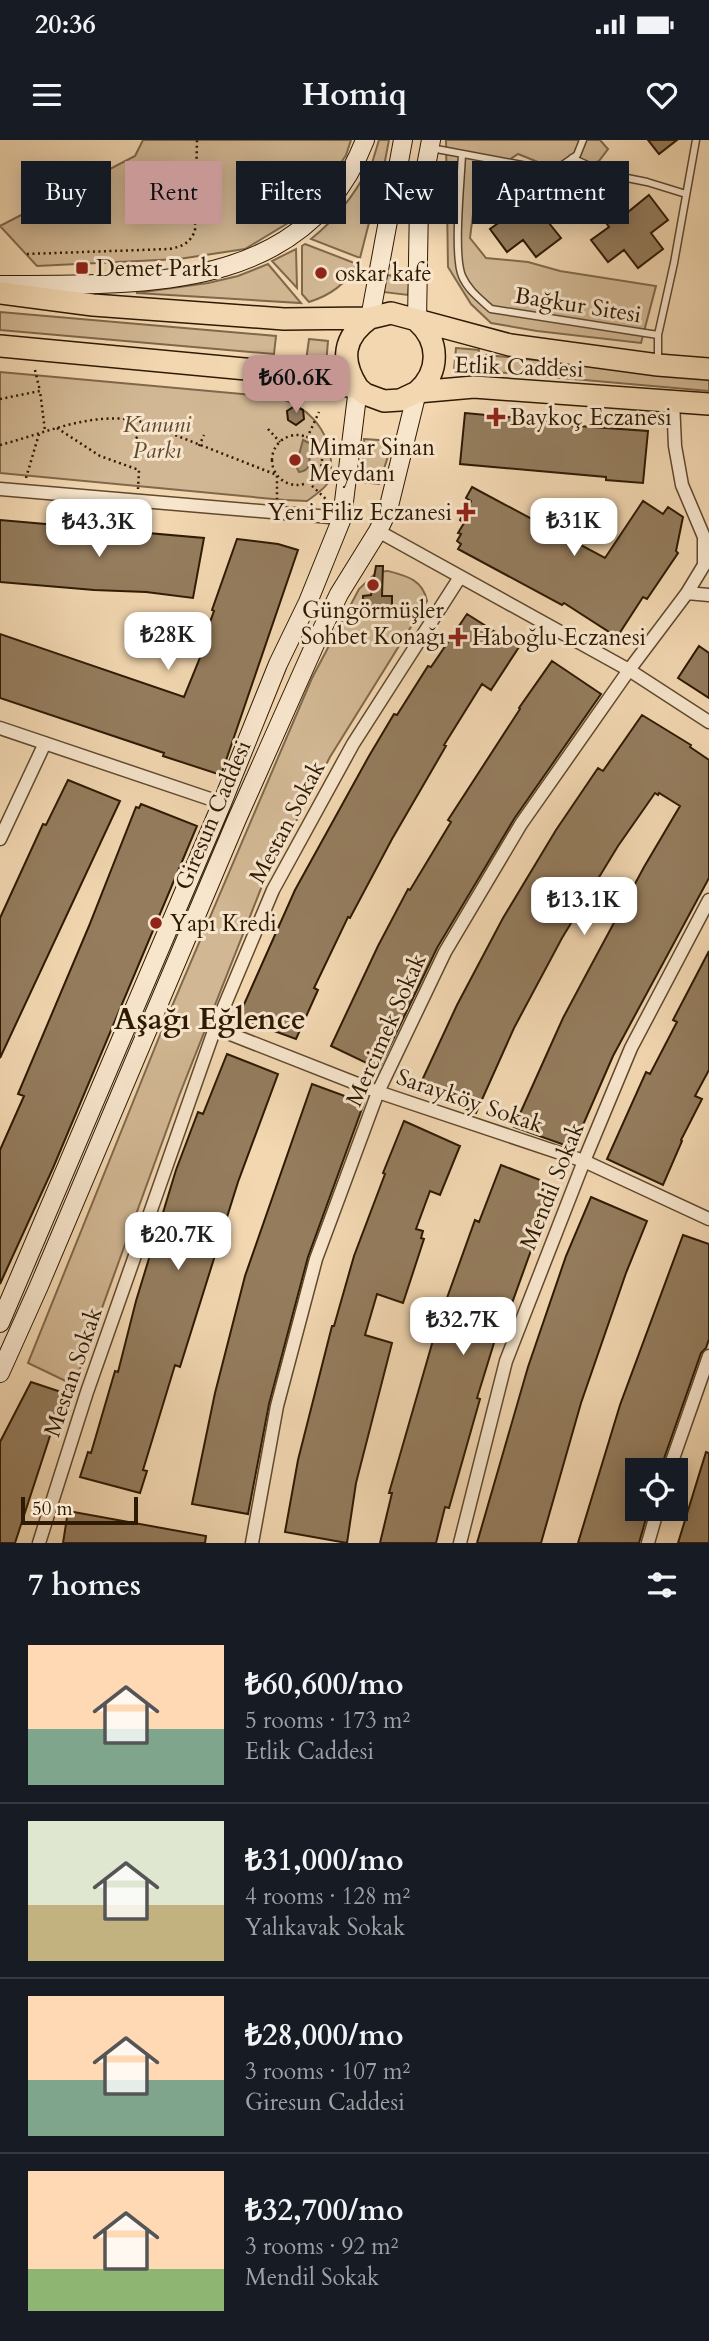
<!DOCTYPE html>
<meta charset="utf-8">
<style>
body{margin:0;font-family:Cardo,serif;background:#20242c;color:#f1f3f6;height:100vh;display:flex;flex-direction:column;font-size:26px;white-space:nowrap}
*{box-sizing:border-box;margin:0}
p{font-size:23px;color:#9ea1a6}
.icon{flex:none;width:38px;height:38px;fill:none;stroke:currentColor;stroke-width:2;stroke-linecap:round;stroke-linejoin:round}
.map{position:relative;height:1403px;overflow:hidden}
.side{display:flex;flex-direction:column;background:#171b24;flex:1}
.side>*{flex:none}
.banner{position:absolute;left:21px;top:21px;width:668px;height:63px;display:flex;gap:14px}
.buttons{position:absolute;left:625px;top:1318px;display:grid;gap:14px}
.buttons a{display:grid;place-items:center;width:63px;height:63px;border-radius:0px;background:#171b24;box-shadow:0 4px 18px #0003;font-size:35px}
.scale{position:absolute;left:21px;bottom:18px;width:117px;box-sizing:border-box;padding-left:7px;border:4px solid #2e1a03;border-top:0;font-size:19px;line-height:24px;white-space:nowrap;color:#2e1a03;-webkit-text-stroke:5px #f7e5cc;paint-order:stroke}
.price{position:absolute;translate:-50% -60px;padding:0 16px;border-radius:14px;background:#fff;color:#222;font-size:23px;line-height:46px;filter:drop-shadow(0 2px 4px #0008)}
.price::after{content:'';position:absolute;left:50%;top:42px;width:21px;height:16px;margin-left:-10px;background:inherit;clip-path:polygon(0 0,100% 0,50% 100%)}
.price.selected{background:#c59692;color:#111}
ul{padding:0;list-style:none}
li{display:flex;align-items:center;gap:21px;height:175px;padding:0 28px}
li+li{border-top:2px solid #363941}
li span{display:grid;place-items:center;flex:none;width:196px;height:140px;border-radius:0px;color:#555}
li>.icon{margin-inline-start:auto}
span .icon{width:84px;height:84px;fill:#fffc;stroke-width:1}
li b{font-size:30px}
h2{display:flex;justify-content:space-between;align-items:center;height:84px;padding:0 28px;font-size:30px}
.pill{padding:0 24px;border-radius:0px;background:#171b24;box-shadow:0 4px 18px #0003;font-size:24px;line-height:63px}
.pill.selected{background:#c59692;color:#111}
.status{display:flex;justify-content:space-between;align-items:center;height:49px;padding:0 35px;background:#171b24;direction:ltr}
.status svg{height:19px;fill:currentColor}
header{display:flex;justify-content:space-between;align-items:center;height:91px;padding:0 28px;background:#171b24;font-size:32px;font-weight:700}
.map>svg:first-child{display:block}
.green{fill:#d1b793;stroke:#80684b;stroke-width:2}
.water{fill:#af9776;stroke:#7b6548;stroke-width:2}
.building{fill:#947c5d;stroke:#2e1a03;stroke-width:2}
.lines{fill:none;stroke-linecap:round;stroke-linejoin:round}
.service-casing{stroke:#5f492e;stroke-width:9}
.minor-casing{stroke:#5f492e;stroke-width:15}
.secondary-casing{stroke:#2e1a03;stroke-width:20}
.primary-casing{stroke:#2e1a03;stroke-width:24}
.path{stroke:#2e1a03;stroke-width:2.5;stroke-dasharray:2 3.5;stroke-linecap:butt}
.service{stroke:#f7e5cc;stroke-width:6}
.minor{stroke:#f7e5cc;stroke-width:12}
.secondary{stroke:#f7e5cc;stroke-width:18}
.primary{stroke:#f2d7b1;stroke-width:21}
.poi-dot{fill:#8f2418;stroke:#f7e5cc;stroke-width:2.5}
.labels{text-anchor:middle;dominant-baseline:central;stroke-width:6;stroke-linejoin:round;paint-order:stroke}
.poi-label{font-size:23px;fill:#2e1a03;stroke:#f7e5cc;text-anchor:start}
.street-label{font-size:23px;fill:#2e1a03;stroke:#f7e5cc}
.park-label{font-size:23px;font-style:italic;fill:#5f492e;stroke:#f7e5cc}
.district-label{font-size:30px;font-weight:bold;fill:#2e1a03;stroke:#f7e5cc}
</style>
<div class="status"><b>20:36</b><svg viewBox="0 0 49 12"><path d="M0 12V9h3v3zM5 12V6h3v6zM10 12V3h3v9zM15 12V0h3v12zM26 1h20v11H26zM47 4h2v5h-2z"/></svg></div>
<header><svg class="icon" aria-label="menu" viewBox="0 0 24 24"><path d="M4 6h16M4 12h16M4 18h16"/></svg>Homiq<svg class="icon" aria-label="heart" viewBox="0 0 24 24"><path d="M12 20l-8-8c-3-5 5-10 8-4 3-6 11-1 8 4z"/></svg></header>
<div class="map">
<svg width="709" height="1403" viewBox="0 0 709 1403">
<rect width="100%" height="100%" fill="#f2d7b1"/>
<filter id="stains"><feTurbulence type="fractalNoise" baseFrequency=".00286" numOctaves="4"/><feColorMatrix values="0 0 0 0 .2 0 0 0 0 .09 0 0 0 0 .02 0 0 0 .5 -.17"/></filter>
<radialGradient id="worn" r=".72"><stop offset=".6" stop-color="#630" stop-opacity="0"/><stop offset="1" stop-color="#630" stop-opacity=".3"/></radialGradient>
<path class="green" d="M143,0H351L346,15L322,52L293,80L245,109L179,119L37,126L0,86L135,16Z
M379,0H389L384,26L372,23Z
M446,0H600L608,9L599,21L570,35L518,14L477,42L470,98L486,118L528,122L560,131L656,146L641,203L537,191L491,183L471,164L448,127Z
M369,27L382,32L360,118L311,99C336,79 354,56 369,27Z
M305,104L357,124C346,144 331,155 309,162L302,154V106Z
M296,109L297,148L272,121Z
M268,124L301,163L136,153L208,143L238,136Z
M385,135L410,137L408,155L383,152Z
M0,172L276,196L274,214L0,190Z
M309,199L328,201L326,225L306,221Z
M456,208L479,210L478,231L454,230Z
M486,215L709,237V251L484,231Z
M0,232L276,257C307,266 328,287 331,321C331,328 332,336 328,343C323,350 314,356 307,361L284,360L0,333Z
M364,299L393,301L379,344L362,342Z
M388,431C407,436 423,440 427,461L330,617L262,746L179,956L74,1245L28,1223L164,885L312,538L359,449L377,432Z"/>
<path class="water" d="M303,300L311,304C306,314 316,330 299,332L296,326Z"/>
<path class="building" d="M648,0H677L659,14Z
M514,45L526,61L547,45L566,70L549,83L561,98L536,117L523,100L507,112L490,89L508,76L495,60Z
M649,55L668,80L651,93L663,109L638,128L624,110L608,122L591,100L609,87L597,70L616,56L628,72Z
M295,266L303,270L304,279L296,285L288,280L287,271Z
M465,273L551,281V284L648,291L643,343L606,340V337L460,324Z
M472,347L605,418L643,361L663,374L668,367L683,377L676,411L678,413L647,459L643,457L617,497L564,463L562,465L458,409L461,404L457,401L461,394L458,393L464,383L460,380L471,361L466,358Z
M0,380L204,398L193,458L146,452L94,450L0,442Z
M237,399L278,404L298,410L221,635L163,616L164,613L0,558V494L184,557L206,503L203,501L214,471L212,470Z
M376,426H383L382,456H392V468L363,467V456L371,455Z
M467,474L519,507L491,550L482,544L444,605L446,606L392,699L350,778L348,777L314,848L318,850L296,899L238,878L295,750L369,616L394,574L397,575L428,526L431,527Z
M699,506L709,513V558L678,538Z
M552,521L601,554L514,679L437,808L379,929L331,906L378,806L408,749L410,750L451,682L448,680L520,569L519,568Z
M642,575L691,605L690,607L709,620V738L613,916L573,1008L514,987L563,878L587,833L644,727L680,666L659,653L658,655L655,653L618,706L562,798L514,888L476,973L418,949L457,865L503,778L556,690L598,628L603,631Z
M68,640L120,661L0,918V778L43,684L46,685Z
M141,664L197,686L53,1028L0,1144V1010L24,956L18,954L89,786L136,667L139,668Z
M709,811V930L695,956L702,959L681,1000L682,1001L663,1045L607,1019L646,932L650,934L677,882L673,880Z
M227,914L278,934L238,1042L180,1227L175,1225L143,1330L147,1331L140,1353L80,1337L88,1312L91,1313L115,1231L118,1232L136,1161L176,1030L198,972L203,974Z
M312,944L364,963L308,1117L269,1264L248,1374L192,1364L215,1253L245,1136Z
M404,981L460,1006L440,1055L430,1051L416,1089L423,1091L421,1098L424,1099L403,1163L377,1154L365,1195L392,1203L356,1343L347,1403L285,1392L298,1320L332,1186H334L354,1116L385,1034L383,1033Z
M501,1025L553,1045L531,1101L534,1102L502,1191L498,1190L477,1258L480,1259L449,1368L445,1367L436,1403H380L392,1353H389L438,1183L475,1080L479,1082Z
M591,1057L647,1081L626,1133L581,1263L541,1403H477L528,1227L566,1116Z
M683,1095L709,1104V1199L706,1208L701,1213L660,1330H637V1368H649L639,1403H578L620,1265Z
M31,1242L64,1253L15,1403H0V1302Z
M706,1312L709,1313V1403H678Z
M68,1371L206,1396L205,1403H63Z"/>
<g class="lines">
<g class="service-casing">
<path id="service" d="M431,8L554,31L577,15L583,0
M462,14C461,41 453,114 462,136C468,150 480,159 491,169L658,195
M572,18L607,34L647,42L686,54
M658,220V195L674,123L696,0"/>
</g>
<g class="minor-casing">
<path id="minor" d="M673,261L675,306L682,345L704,397V425L687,453L709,455
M0,349L342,378
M378,391L629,530L709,582
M0,588L222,663
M0,699L45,603
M215,888L378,952L584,1021L709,1079
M669,1330L709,1216
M39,1403L87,1252L215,888L273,750L353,604L460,437
M252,1403L277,1266L316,1119L378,952L445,812L521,684L629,530L687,453
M460,1403L506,1221L584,1021L631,908L709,760
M648,1403L658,1368"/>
</g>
<g class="secondary-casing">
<path id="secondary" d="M0,145C139,144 305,155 365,0
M370,178L403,0
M417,181L419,63L431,0
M0,1183L222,663L278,524L308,462L342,378L358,248
M0,1233L39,1146L237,679L316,502L339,454L378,391L388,370L417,252"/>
</g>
<g class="primary-casing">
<path id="primary" d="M0,153L93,165L284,179L370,178L391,173L510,205L658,225L709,229
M417,181C440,201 440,232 417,252
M0,206L278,232L358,248L365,254L384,261L400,260L417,252L474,247L709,264
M358,248C340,220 343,197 370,178"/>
</g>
<path class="path" d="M27,114L169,109C181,107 191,103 195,90L197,0
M35,230L40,251
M0,259L40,251L45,291
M57,288L100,316L139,330L138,349
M268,289L280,302
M272 320a25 25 0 1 1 50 0a25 25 0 1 1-50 0Z
M307,298L319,272
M133,303L146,284
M0,305C46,293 91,271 139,281L277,335V359
M199,306L204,295
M26,338L39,294
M308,342L329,362"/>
<use href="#service" class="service"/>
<use href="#minor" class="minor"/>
<use href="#secondary" class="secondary"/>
<use href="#primary" class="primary"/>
</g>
<g class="poi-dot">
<rect x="75" y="121" width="14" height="14" rx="3.5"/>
<circle cx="321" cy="133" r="7"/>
<path d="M492.5 266.5h7v7h7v7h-7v7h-7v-7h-7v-7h7z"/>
<circle cx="295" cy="320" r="7"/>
<path d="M462.5 361.5h7v7h7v7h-7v7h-7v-7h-7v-7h7z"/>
<circle cx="373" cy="445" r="7"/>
<path d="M454.5 486.5h7v7h7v7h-7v7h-7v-7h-7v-7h7z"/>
<circle cx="156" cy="783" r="7"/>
</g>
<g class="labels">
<g class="poi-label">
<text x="96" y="128">Demet Parkı</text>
<text x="335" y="133">oskar kafe</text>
<text x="510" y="277">Baykoç Eczanesi</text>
<text x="309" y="307">Mimar Sinan<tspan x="309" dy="26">Meydanı</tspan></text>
<text x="452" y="372" text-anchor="end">Yeni Filiz Eczanesi</text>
<text x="373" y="470" text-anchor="middle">Güngörmüşler<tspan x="373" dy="26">Sohbet Konağı</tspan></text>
<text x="472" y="497">Haboğlu Eczanesi</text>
<text x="170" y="783">Yapı Kredi</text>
</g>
<g class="street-label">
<text transform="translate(578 165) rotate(9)">Bağkur Sitesi</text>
<text transform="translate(519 227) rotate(2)">Etlik Caddesi</text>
<text transform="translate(213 675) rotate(-67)">Giresun Caddesi</text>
<text transform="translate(287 682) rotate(-62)">Mestan Sokak</text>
<text transform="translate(386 890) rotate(-66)">Mercimek Sokak</text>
<text transform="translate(470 961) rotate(19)">Sarayköy Sokak</text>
<text transform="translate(552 1046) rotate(-68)">Mendil Sokak</text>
<text transform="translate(73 1232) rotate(-71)">Mestan Sokak</text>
</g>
<g class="park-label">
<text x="157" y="284">Kanuni<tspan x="157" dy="26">Parkı</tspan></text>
</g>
<g class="district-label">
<text x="210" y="879">Aşağı Eğlence</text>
</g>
</g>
<rect width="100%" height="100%" filter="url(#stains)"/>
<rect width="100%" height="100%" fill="url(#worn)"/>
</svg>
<div class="buttons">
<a><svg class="icon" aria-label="locate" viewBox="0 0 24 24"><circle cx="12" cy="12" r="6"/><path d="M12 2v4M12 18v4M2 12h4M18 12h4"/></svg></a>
</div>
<div class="scale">50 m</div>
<b class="price selected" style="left:296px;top:275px">₺60.6K</b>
<b class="price" style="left:574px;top:418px">₺31K</b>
<b class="price" style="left:99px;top:419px">₺43.3K</b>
<b class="price" style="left:168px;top:532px">₺28K</b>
<b class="price" style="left:584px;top:797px">₺13.1K</b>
<b class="price" style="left:178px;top:1132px">₺20.7K</b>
<b class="price" style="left:463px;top:1217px">₺32.7K</b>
<div class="banner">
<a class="pill">Buy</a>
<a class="pill selected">Rent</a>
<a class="pill">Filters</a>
<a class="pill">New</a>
<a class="pill">Apartment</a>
</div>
</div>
<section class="side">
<h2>7 homes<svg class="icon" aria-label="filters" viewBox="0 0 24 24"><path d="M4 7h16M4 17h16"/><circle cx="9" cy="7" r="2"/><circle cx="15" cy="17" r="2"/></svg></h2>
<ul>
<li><span style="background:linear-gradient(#ffd9b3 60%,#7fa58c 0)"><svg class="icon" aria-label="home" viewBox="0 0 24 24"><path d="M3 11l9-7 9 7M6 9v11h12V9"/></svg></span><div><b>₺60,600/mo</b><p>5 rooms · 173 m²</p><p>Etlik Caddesi</p></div></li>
<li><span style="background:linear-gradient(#dfe7d0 60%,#c2b280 0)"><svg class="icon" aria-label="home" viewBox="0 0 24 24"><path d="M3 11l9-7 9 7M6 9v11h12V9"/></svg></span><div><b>₺31,000/mo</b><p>4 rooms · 128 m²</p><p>Yalıkavak Sokak</p></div></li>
<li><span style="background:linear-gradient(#ffd9b3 60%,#7fa58c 0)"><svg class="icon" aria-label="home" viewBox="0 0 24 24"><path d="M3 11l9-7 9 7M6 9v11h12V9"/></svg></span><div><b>₺28,000/mo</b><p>3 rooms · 107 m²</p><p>Giresun Caddesi</p></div></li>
<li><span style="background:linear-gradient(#ffd9b3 70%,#8fb573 0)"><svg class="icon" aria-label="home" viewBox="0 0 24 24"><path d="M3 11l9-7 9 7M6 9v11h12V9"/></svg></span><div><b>₺32,700/mo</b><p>3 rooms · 92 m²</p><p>Mendil Sokak</p></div></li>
</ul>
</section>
